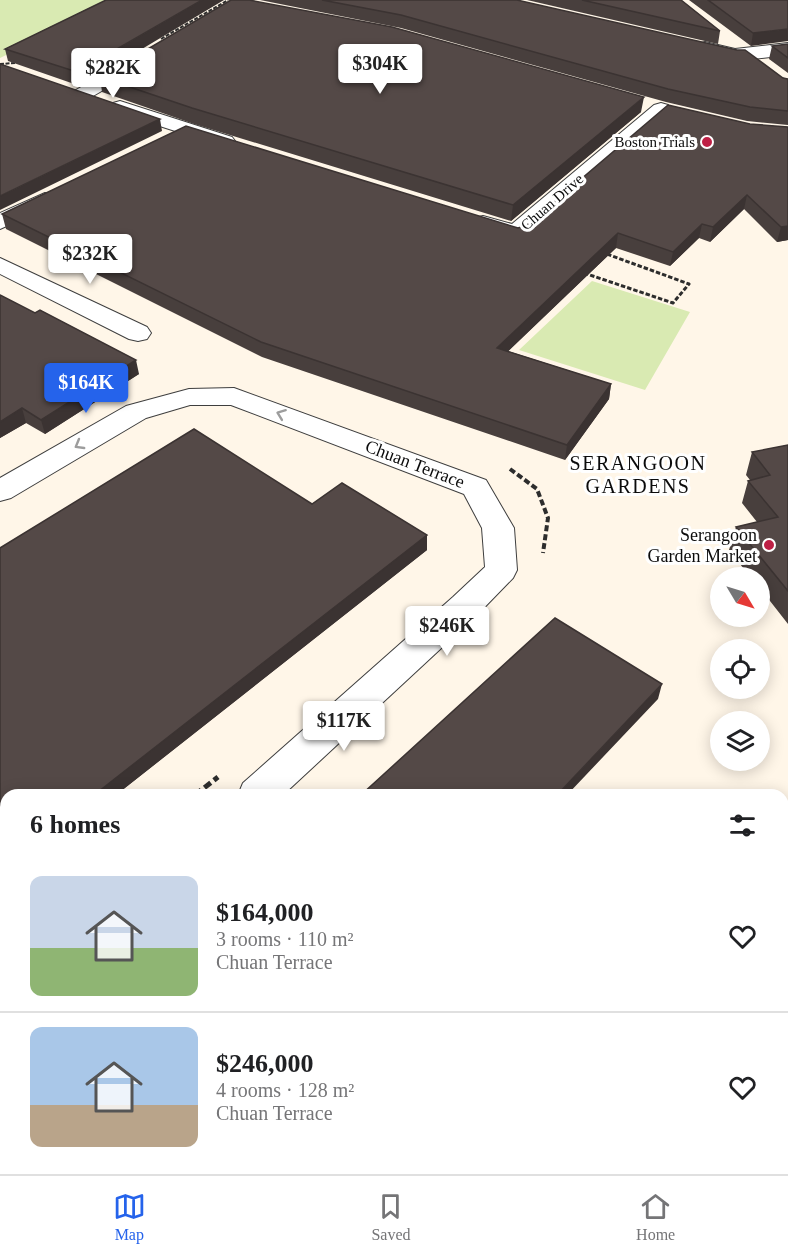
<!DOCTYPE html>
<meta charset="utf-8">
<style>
body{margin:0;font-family:Georgia,serif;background:#f2f2f2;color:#202124;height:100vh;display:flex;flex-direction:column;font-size:22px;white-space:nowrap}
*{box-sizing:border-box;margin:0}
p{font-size:20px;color:#757577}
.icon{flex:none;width:33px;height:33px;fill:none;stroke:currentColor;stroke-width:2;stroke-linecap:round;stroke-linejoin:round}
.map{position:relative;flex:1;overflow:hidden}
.panel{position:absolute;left:0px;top:789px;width:789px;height:386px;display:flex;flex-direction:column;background:#fff;border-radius:18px 18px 0 0;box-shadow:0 3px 15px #0003}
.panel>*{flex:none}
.needle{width:39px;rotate:128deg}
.buttons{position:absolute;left:710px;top:567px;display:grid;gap:12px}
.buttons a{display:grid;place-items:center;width:60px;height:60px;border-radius:50%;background:#fff;box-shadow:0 3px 15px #0003;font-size:30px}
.price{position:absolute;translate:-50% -51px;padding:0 14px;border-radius:6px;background:#fff;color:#222;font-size:20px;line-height:39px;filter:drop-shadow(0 2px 3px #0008)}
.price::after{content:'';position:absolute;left:50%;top:36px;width:18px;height:14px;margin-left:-9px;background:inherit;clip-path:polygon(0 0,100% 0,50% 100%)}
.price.on{background:#2563eb;color:#fff}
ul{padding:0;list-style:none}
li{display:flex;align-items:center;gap:18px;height:150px;padding:0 30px}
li+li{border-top:2px solid #e0e0e0}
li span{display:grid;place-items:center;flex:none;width:168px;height:120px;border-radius:12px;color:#555}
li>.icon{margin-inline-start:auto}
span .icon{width:72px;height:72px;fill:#fffc;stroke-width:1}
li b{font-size:26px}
h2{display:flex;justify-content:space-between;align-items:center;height:72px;padding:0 30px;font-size:26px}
.tabs{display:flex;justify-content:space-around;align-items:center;height:84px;border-top:2px solid #e0e0e0;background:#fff;font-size:16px;color:#757577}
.tabs a{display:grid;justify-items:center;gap:3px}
.tabs .on{color:#2563eb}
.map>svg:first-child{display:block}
.green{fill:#d9eab2}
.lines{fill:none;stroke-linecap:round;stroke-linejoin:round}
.minor-casing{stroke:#3e3e3e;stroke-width:2}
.path-far3{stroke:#2d2d2d;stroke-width:2;stroke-dasharray:4 1.5;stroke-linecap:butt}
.path-far2{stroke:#2d2d2d;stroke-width:3;stroke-dasharray:4.5 2;stroke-linecap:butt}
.path-far1{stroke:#2d2d2d;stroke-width:4;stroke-dasharray:6 3;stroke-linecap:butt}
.path{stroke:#2d2d2d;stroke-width:5;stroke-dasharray:8 4;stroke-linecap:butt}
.minor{fill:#fff;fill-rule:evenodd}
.wall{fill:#483f3d}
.shaded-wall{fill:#3b3332}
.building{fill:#544947;stroke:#3b3332;stroke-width:1.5}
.oneway{stroke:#9d9d9d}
.poi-dot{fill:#be2045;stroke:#fff;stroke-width:2}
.labels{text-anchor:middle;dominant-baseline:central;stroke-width:6;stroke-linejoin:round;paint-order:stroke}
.far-poi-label{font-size:15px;fill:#0b0b0b;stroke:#fff;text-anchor:end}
.far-street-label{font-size:15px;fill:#0b0b0b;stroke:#fff}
.street-label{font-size:18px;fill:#0b0b0b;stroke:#fff}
.poi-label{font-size:18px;fill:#0b0b0b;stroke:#fff;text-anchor:end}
.neighbourhood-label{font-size:20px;letter-spacing:1.5px;fill:#0b0b0b;stroke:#fff}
</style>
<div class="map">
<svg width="788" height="1174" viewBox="0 0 788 1174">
<rect width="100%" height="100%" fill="#fff6e8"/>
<path class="green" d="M0,0H119L0,58Z
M592,281L690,312L645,390L519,350Z"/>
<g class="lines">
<g class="minor-casing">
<path id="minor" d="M705,42L735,49L788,43V55L735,61L699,52L696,48L699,44Z
M139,55L146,57L148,61L146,65L88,99H74L71,95L74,91Z
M120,101L232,137L235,141L232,145L225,147L113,111L110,107L113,103Z
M661,103L668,105L671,109L668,113L524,238C513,241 478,233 471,223L475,218L483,216L512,224L654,105Z
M45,193L53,195L56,200L53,205L0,229V213Z
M0,258L147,327L151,333L147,339L138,341L129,339L0,274Z
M234,388L486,480L514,528L517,570L513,578L477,615L283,795H238L243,783L453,597L485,567L482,528L464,494L231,405H190L146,418L11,498L0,501V478L126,406L189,389Z
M6,1004V1052L0,1054V1006Z
M0,1115L6,1117V1167L0,1165Z
M20,1168H74L76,1174H22Z"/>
</g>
<path class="path-far3" d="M161,39L228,0
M0,64L15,63"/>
<path class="path-far2" d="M584,273L673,303L689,284L604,253"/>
<path class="path-far1" d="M510,469L537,489L548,518L543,553"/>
<path class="path" d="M195,795L218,777
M0,926L6,925
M0,957L6,961
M278,1168L285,1174"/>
<use href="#minor" class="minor"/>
</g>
<path class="wall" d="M106,0L80,86L8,61L5,49Z
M260,0H517L788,79V125L747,121L666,102L401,28Z
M527,0H681L720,31L718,44Z
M689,0H788L751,46Z
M788,44V73L769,59L772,46Z
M100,77L641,112L511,221L194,124L102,92Z
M750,124L788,127V240L777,242L744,209L710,242L699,238L670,266L616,248L508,351L611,384L609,399L565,460L262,357L6,229L2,214L518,228L527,225Z
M0,295L139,374L45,434L26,423L0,438Z
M788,445V624L759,587V578H751L729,550L736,527L757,522L742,503L748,481L750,480L746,475L752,452Z
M312,504L427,535V550L116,795H6V844L0,838V548Z"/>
<path class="shaded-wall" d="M202,0H224L80,86L77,72Z
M788,29V41L751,46L753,33Z
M644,97L641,112L511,221L513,205Z
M160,119L162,131L0,210V196Z
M747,195L744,209L710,242L713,227Z
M702,224L699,238L670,266L673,252Z
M788,226V240L777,242L781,227Z
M618,233L616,248L496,363L497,348Z
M136,360L139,374L45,434L41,420Z
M611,384L609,399L565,460L567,445Z
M22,408L26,423L0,438V422Z
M427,535V550L116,795H94Z
M662,684L658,699L567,795H557Z"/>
<path class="building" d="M106,0H202L77,72L5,49Z
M231,0H249L392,27L644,97L513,205L192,108L100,77Z
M322,0H517L737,50H745L783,78L788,79V111L750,107L668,89L401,15Z
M582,0H681L720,31Z
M708,0H788V29L753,33Z
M788,44V58L772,46Z
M0,64L160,119L0,196Z
M668,105L750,124L788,127V226L781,227L747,195L713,227L702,224L673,252L618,233L497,348L611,384L567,445L261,342L2,214L186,126L518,228L527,225Z
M0,295L35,313L40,310L136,360L41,420L22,408L0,422Z
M194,429L312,504L342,483L427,535L94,795H6V836L0,831V548Z
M788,445V591L736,527L778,517L748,481L770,475L752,452Z
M555,618L662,684L557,795H361Z
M783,829L788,832V1174H514L518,1168H783Z"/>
<defs><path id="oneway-chevron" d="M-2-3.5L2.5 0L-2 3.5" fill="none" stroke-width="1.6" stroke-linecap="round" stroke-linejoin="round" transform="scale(1.5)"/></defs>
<g class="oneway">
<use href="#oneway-chevron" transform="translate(281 414) rotate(-159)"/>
<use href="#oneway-chevron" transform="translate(79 445) rotate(150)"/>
</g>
<g class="poi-dot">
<circle cx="707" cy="142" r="6"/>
<circle cx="769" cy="545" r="6"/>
</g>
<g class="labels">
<g class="far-poi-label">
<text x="695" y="142">Boston Trials</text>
</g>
<g class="far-street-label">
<text transform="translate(552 202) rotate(-41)">Chuan Drive</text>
</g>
<g class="street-label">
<text transform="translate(415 464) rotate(21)">Chuan Terrace</text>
</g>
<g class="poi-label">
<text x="757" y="535">Serangoon<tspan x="757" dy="21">Garden Market</tspan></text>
</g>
<g class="neighbourhood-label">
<text x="638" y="463">SERANGOON<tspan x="638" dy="23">GARDENS</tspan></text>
</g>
</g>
</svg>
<div class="buttons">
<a><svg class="needle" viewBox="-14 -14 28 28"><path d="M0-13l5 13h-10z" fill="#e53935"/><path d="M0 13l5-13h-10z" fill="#757577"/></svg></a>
<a><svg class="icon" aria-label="locate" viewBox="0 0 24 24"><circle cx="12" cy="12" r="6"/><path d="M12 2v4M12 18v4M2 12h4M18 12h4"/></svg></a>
<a><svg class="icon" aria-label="layers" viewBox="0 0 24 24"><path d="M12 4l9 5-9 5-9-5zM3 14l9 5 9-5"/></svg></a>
</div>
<b class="price" style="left:380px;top:95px">$304K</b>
<b class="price" style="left:113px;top:99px">$282K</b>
<b class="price" style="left:90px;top:285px">$232K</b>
<b class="price on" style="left:86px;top:414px">$164K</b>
<b class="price" style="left:447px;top:657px">$246K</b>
<b class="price" style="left:344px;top:752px">$117K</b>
<section class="panel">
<h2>6 homes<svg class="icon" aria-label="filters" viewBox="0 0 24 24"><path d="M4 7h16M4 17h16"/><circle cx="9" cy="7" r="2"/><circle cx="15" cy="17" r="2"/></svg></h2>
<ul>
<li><span style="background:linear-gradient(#c9d6e8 60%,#8fb573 0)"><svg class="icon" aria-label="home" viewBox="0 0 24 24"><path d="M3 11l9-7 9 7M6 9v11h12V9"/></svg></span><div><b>$164,000</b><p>3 rooms · 110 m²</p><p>Chuan Terrace</p></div><svg class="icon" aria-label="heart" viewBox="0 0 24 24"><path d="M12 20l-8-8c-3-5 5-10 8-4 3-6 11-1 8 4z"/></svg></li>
<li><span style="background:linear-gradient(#a9c7e8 65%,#b9a48a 0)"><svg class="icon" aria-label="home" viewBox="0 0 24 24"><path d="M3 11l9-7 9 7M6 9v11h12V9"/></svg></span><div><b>$246,000</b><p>4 rooms · 128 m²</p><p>Chuan Terrace</p></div><svg class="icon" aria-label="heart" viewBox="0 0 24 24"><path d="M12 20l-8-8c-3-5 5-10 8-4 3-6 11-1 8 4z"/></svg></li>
</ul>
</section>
</div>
<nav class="tabs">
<a class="on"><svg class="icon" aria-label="map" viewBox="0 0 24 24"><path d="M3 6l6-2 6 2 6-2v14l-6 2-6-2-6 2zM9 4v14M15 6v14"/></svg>Map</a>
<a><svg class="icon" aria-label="saved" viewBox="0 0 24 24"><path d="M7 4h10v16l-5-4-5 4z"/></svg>Saved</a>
<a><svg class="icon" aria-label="home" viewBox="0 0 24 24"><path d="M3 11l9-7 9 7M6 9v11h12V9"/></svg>Home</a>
</nav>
